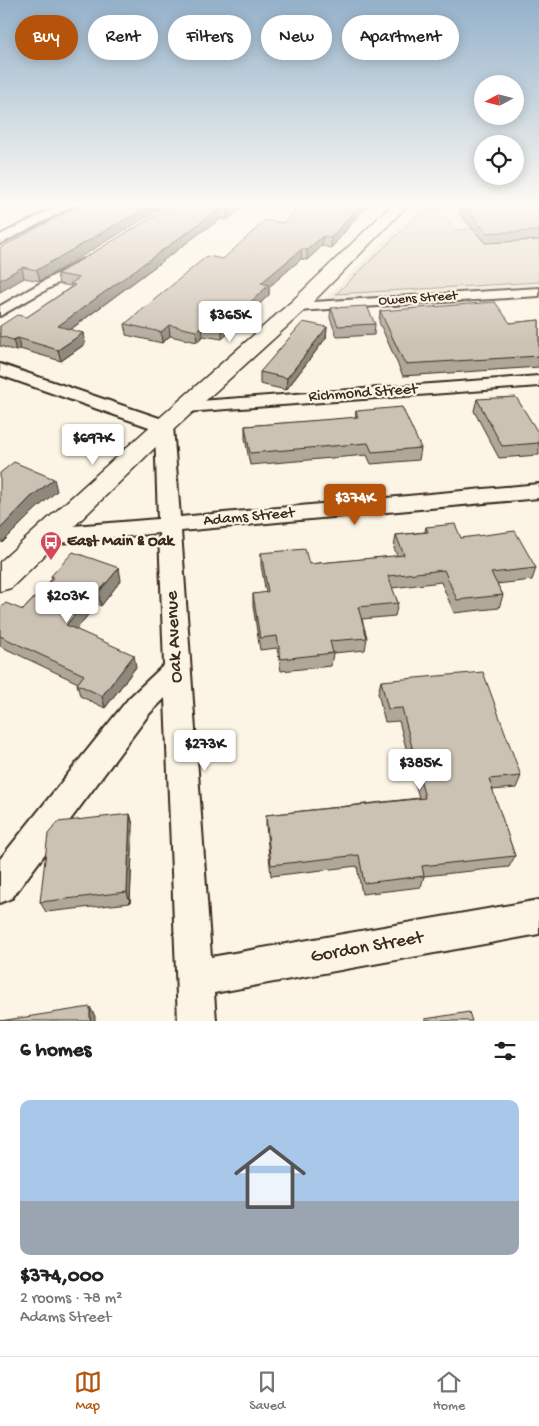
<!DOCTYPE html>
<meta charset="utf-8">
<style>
body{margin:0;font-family:"Gochi Hand",sans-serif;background:#f2f2f2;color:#222;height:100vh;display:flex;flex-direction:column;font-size:19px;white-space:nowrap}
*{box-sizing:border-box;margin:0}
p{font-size:16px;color:#767676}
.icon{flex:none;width:28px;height:28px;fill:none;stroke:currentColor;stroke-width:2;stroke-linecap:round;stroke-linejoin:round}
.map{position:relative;height:1021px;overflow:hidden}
.panel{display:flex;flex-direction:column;background:#fff;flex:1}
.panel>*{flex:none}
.top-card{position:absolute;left:15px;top:15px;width:510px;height:45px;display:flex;gap:10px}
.needle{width:32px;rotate:263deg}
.tools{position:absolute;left:474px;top:75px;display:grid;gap:10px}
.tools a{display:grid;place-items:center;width:50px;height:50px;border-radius:50%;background:#fff;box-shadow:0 2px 12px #0003;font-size:25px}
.price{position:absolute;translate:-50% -42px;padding:0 11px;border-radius:5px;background:#fff;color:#222;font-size:16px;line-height:32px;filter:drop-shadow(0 1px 2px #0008)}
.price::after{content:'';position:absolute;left:50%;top:30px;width:15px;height:11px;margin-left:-8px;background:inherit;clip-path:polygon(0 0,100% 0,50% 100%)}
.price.current{background:#b45309;color:#fff}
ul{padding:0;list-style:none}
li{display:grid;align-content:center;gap:10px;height:265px;padding:0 20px}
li+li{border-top:1px solid #e0e0e0}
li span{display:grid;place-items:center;height:155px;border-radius:10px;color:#555}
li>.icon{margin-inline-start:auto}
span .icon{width:90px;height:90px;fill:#fffc;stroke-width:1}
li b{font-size:21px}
h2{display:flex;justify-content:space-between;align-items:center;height:60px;padding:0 20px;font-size:21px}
.tag{padding:0 18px;border-radius:22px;background:#fff;box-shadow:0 2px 12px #0003;font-size:18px;line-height:45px}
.tag.current{background:#b45309;color:#fff}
.dock{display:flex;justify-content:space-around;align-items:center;height:70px;border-top:1px solid #e0e0e0;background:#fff;font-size:14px;color:#767676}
.dock a{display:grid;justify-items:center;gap:2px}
.dock .current{color:#b45309}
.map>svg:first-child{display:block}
.built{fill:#eee6d6}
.green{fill:#e0d8c8;stroke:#8e8173}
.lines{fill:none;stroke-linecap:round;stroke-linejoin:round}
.street-casing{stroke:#3b2a1e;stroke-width:4}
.secondary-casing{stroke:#3b2a1e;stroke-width:3}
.street{fill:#fcf5e5;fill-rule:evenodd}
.secondary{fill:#fcf5e5;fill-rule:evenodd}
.wall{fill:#afa79a;stroke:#3b2a1e}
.shaded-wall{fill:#8f887d;stroke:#3b2a1e}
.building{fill:#ccc2b3;stroke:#3b2a1e}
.labels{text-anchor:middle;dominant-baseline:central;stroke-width:4.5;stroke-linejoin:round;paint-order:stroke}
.far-street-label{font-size:14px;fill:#3b2a1e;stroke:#fcf5e5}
.street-label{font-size:16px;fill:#3b2a1e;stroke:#fcf5e5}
.poi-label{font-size:16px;font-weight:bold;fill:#3b2a1e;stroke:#fcf5e5;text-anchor:start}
.near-street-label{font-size:19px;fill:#3b2a1e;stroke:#fcf5e5}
</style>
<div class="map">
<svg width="539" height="1021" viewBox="0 0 539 1021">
<rect width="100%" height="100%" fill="#fcf5e5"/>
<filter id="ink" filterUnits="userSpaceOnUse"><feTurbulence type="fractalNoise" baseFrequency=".02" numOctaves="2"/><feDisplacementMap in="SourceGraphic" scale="10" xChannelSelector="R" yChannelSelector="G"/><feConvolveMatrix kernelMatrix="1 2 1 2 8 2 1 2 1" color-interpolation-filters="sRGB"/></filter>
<g filter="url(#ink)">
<path class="built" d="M421,204H539V287L323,301Z"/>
<path class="green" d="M429,204H433L454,230L473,229L485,243L539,240V282L336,294Z"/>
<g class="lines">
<g class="street-casing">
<path id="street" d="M62,204H77L0,244V235Z
M83,259L90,263L88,266L0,316V306Z
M539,288V296L297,311L292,310L290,307L292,304L297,303Z
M0,364L171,422L173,426L180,517L539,484V498L181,531L211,957L539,900V934L214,993L216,1021H178L165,698L149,714L12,898L0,903V859L129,698L164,665L159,533L49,544L41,541L38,536L41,531L49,528L158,519L155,429L0,375Z
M539,376V386L186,412L180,411L177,407L180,403L186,402Z"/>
</g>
<g class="secondary-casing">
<path id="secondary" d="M393,204H409L304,311L172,431L11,588L0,591V562L156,421L290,303Z"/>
</g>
<use href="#street" class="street"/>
<use href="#secondary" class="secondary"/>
</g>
<path class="wall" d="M81,204L40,281L24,278L0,292V248Z
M175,204H246L227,220L221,219L204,230L70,330L83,333L85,344L61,361L20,349L16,351L0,346V326L27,317L71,287V286L59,284L57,274Z
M303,204H368L331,248L322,246L307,260L301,259L269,287V295L222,339L203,336L197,342L170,336L162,343L126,335L125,324L223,259L283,223Z
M465,204H539V240L485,243L460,214L462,205L467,206Z
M331,308L375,324L374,335L337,337L330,318Z
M380,311L510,323L539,320V367L403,376L379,322Z
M327,327L326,338L286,390L260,384V372Z
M477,399L539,434V455L499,458L474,411Z
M356,411L421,448L419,460L371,464L367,455L250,465L245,438V426L355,418Z
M426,527L461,538L536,568L532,580L497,584L503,595L499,608L454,613L441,582L392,588L398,603L395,616L362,619L367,638L365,650L333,653L331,666L281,671L277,648L260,650L253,606V594L266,593L261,565V553L309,564L397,556L394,548L396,535L425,532Z
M51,576L121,580L101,606L97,604L76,629L136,667L105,708L80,696L77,684L78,683L0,646V608L23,610L52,579Z
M381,681L521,776L516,788L492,790L515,856L509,867L424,876L421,887L362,894L357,866L271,876L266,826V815L419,798L399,721L385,722L378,693Z
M130,814L133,825L130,903L46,912L40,902Z"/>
<path class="shaded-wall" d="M152,204H169L40,281L37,270Z
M234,204H246L227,220L226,210Z
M361,204H368L331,248V238Z
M220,209L221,219L204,230L60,337L58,326L204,220Z
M323,236L322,246L307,260V250Z
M302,249L301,259L269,287V295L222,339V328L261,283Z
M22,267L24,278L0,292V280Z
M169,325L170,336L162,343L161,332Z
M202,325L203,336L197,342L196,331Z
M327,327L326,338L286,390L287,378Z
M83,333L85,344L61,361L58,350Z
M18,338L20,349L16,351L13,340Z
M54,479L57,491L35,510L2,543L0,537V529L31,497Z
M119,568L121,580L101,606L98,593Z
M94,592L97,604L70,637L66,625Z
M134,655L136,667L105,708L102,696Z
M130,814L133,825L130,903L127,892Z
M90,1007L95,1016V1021H90Z"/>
<path class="building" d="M81,204H152L37,270L22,267L0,280V248Z
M175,204H234L226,210L220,209L204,220L58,326L83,333L58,350L18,338L13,340L0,336V326L17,315L27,317L75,285L70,284L79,278L57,274Z
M303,204H361L331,238L323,236L307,250L302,249L261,283L269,285L222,328L202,325L196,331L169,325L161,332L125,324L207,256L223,259L266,220L283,223Z
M475,204H539V231L487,233L462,205L478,207Z
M495,302L510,323L539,320V356L405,364L380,311Z
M367,306L375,324L338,326L331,308Z
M303,322L327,327L287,378L260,372Z
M516,397L539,434V443L502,446L477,399Z
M402,407L421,448L372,452L368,443L250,453L245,426L358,417L356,411Z
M14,462L54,479L31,497L0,529V473Z
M455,524L461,538L515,531L536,568L491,573L503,595L457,600L444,570L388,576L398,603L358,607L367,638L330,641L333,653L281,659L277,636L260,638L253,594L268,592L261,553L305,549L309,564L404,555L396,535L428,532L426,527Z
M73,552L119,568L98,593L94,592L66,625L134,655L102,696L77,684L84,675L0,636V608L6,603L23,610L54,577L51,576Z
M483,672L521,776L489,779L515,856L422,866L424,876L364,883L359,855L271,865L266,815L425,798L402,708L388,709L381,681Z
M130,814L127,892L40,902L48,834L58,822Z
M90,1007V1021H0Z
M469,1012L472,1021H426L425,1019Z"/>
</g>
<linearGradient id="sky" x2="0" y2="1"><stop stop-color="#94b1ca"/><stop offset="0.59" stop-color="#fefaf3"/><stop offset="1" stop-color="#fefaf3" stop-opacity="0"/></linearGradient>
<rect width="539" height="347" fill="url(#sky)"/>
<defs>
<g id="bus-pin" transform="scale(1.125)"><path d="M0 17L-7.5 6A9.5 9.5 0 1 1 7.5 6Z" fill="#d1495b" stroke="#fcf5e5"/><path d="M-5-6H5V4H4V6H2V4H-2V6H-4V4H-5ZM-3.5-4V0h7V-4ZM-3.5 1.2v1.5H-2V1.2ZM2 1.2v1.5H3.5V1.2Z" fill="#fff"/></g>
</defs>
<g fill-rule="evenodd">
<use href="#bus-pin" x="51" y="542"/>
</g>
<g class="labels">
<g class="far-street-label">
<text transform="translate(418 299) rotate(-4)">Owens Street</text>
</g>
<g class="street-label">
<text transform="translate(363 394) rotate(-4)">Richmond Street</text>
<text transform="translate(249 518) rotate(-5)">Adams Street</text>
</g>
<g class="poi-label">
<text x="67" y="542">East Main &amp; Oak</text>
</g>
<g class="near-street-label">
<text transform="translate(175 637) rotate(-93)">Oak Avenue</text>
<text transform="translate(367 948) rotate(-10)">Gordon Street</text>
</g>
</g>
</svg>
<div class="tools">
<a><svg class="needle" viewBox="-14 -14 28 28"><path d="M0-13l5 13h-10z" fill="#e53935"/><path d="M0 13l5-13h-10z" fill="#767676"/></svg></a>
<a><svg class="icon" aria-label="locate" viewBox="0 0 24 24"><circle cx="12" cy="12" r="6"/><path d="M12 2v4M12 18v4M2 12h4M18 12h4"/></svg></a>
</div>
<b class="price" style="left:230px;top:343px">$365K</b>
<b class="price" style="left:93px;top:466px">$697K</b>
<b class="price current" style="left:355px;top:526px">$374K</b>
<b class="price" style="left:67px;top:624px">$203K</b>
<b class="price" style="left:205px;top:772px">$273K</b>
<b class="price" style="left:420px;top:791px">$385K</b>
<div class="top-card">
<a class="tag current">Buy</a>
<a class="tag">Rent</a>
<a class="tag">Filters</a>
<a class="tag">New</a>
<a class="tag">Apartment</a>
</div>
</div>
<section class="panel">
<h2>6 homes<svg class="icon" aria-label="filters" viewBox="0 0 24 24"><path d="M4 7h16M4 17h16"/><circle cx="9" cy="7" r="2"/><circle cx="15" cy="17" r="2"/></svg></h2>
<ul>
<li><span style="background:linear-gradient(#a9c7e8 65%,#9aa5b1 0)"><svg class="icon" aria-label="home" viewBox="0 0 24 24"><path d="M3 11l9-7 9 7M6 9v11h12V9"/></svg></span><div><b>$374,000</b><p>2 rooms · 78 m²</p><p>Adams Street</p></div></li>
</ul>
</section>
<nav class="dock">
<a class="current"><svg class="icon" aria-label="map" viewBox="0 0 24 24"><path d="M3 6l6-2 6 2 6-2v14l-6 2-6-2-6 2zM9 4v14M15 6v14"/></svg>Map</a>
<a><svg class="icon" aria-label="saved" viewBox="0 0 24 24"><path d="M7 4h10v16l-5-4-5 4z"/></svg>Saved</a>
<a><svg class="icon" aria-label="home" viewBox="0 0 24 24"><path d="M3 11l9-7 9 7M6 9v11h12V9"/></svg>Home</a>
</nav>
